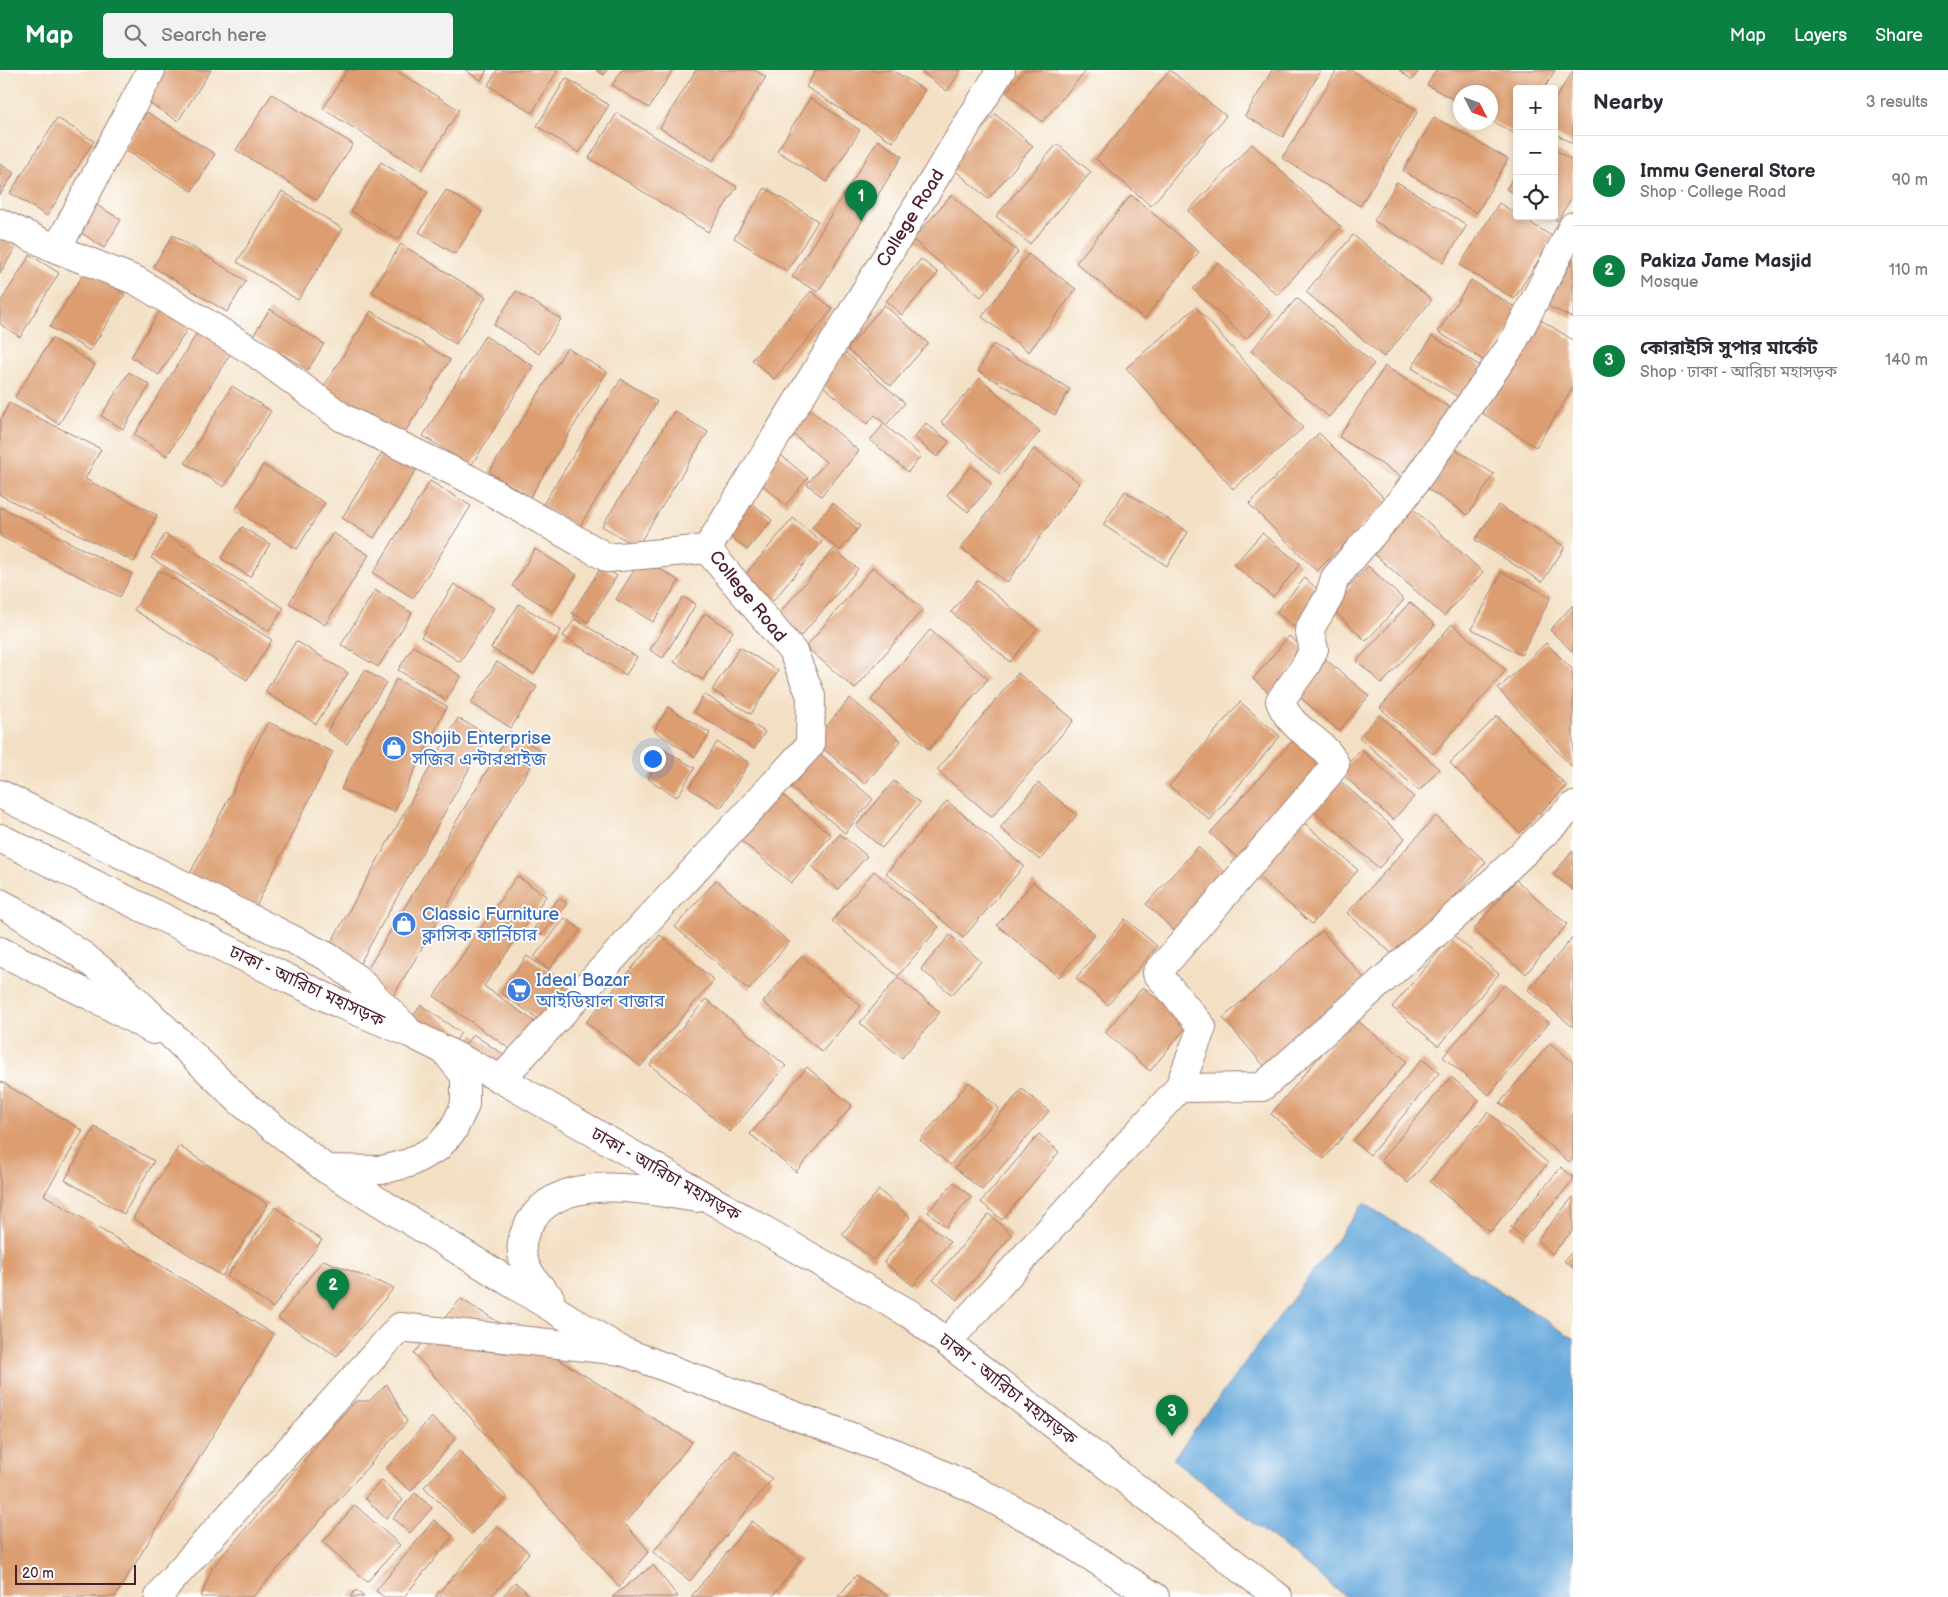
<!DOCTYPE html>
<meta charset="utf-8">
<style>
:root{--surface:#fff;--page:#f2f2f3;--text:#2b2b33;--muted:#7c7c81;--line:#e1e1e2;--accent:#0b8043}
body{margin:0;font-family:"Balsamiq Sans","Noto Sans Bengali",sans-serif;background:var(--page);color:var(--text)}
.controls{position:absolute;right:15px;top:15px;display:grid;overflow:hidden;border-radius:5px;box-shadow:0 2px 8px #0003}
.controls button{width:45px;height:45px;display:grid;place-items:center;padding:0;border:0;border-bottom:1px solid var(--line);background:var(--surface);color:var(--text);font:25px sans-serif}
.compass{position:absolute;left:1453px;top:15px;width:45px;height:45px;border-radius:50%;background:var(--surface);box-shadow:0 2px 8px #0003;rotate:132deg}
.scale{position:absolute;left:15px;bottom:12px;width:121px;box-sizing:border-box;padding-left:5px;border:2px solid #4a1f2b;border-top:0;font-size:14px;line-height:18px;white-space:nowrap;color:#4a1f2b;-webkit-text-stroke:4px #fff;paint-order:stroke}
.you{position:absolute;left:652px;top:688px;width:18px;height:18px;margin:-12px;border:4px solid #fff;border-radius:50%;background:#1a73e8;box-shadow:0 0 0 8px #1a73e833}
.badge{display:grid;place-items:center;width:32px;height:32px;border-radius:50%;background:var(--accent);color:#fff;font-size:16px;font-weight:700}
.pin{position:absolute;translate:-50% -41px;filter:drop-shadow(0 1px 2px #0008)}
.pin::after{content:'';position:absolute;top:26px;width:18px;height:15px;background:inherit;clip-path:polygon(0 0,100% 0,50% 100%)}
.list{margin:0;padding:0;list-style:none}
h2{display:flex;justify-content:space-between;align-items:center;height:65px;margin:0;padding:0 20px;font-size:21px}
h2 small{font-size:16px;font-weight:400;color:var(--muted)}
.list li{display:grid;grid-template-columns:32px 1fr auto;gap:15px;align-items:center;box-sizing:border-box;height:90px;padding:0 20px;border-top:1px solid var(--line)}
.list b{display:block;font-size:19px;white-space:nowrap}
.list p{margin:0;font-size:16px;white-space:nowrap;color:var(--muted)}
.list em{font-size:16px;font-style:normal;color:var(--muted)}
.icon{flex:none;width:28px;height:28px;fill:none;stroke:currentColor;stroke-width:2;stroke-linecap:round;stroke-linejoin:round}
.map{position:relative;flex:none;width:1573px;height:1527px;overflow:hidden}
header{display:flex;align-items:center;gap:30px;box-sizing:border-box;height:70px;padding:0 25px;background:var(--accent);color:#fff}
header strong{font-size:24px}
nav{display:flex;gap:28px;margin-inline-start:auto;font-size:18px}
.search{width:350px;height:45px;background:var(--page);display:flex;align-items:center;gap:12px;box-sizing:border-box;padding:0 18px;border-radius:5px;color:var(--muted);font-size:19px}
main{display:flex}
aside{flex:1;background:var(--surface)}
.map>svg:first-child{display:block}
</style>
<header>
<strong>Map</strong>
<div class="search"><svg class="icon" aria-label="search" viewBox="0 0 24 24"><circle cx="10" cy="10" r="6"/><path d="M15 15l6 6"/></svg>Search here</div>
<nav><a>Map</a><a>Layers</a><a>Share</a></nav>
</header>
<main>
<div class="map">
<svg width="1573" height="1527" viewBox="0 0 1573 1527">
<rect width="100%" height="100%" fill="#fff"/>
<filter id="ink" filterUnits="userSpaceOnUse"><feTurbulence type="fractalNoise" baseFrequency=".02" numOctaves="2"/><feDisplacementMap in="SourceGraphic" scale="10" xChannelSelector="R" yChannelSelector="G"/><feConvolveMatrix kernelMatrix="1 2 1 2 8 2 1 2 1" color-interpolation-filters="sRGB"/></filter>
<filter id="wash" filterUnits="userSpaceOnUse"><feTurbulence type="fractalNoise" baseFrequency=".0096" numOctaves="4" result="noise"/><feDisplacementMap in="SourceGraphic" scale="20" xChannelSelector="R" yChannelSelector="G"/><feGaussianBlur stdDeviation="1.12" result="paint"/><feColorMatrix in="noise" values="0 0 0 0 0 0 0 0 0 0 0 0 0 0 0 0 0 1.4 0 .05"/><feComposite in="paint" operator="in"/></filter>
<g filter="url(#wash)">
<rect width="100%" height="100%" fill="#f3e0c4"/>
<path fill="#67a9db" stroke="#586483" d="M1364 1133 1573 1268V1527H1346L1173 1389Z"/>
<g id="blocks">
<g fill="#dc9d6f">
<path d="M163 0H211L178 51 144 30Z"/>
<path d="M347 0H395L459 40 422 100 323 39Z"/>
<path d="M465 0H487L481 10Z"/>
<path d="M497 0H558L532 43 488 15Z"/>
<path d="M596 0H607L604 5Z"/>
<path d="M622 0H673L649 38 612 15Z"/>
<path d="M696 0H754L766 7 713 91 660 58Z"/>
<path d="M816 0H892L925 20 893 72 806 17Z"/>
<path d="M919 0H961L947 21Z"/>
<path d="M1025 0H1087L1042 52 1006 22Z"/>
<path d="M1170 0 1226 46 1151 136 1096 89Z"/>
<path d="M1272 0H1321L1283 67 1245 46Z"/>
<path d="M1337 0H1351L1418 41 1360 136 1282 88Z"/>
<path d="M1399 0H1419L1412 10Z"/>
<path d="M1436 0H1555L1544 19H1517V65L1490 50V22H1460V33L1427 15Z"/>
<path d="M1573 1V74L1554 63V31Z"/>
<path d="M566 8 609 35 579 83 537 56Z"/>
<path d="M272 24 353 74 317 130 236 80Z"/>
<path d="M810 28 860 60 827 112 777 81Z"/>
<path d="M147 42 215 84 192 121 124 79Z"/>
<path d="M617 43 737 117 708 162 589 88Z"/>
<path d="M995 44 1033 76 988 129 950 96Z"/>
<path d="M1434 47 1508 89 1477 143 1403 101Z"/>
<path d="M57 48 94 71 47 146 10 123Z"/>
<path d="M878 70 902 86 818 222 792 207Z"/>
<path d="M1057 74 1091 102 1030 174 996 146Z"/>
<path d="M1252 74 1341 157 1277 225 1188 141Z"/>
<path d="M1554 79 1573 91V126L1557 151 1549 146H1554Z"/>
<path d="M381 92 428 122 398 170 351 141Z"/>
<path d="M0 94 14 103 0 125Z"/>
<path d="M1517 102V125L1506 119Z"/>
<path d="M1397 112 1467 155 1443 193 1374 151Z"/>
<path d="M765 118 818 151 787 201 734 168Z"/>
<path d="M446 120 482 142 455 184 419 162Z"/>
<path d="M282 121 343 159 298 230 237 192Z"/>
<path d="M951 125 1018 182 981 227 913 170Z"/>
<path d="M1131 125 1199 182 1144 249 1076 193Z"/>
<path d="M1499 133 1517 144V146H1520L1553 167 1514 229 1460 195Z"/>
<path d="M97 135 121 150 104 178 80 162Z"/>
<path d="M173 165 246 211 227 242 153 197Z"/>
<path d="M1353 165 1432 230 1384 287 1306 222Z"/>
<path d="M0 167 16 177 0 203Z"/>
<path d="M401 174 486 227 456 274 372 222Z"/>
<path d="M1028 184 1076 219 1029 282 982 247Z"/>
<path d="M30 185 59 203 20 267 0 254V233Z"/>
<path d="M921 189 938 203 902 245 886 231Z"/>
<path d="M1573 189V248L1548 236Z"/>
<path d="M1218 192 1271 243 1246 269 1193 219Z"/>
<path d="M86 200 125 224 90 281 50 257Z"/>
<path d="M1471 210 1521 241 1488 293 1438 262Z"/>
<path d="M516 221 561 249 539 284 494 255Z"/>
<path d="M811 221 833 239 774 309 752 290Z"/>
<path d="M1297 228 1374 294 1329 347 1251 281Z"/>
<path d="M884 235 928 273 891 316 847 279Z"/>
<path d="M1196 237 1303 358 1233 419 1126 298Z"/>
<path d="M161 239 189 256 159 305 131 287Z"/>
<path d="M270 239 324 274 308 300 253 266Z"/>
<path d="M371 241 450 290 402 367 323 318Z"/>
<path d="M1541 250 1573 270V318L1536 377 1482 343Z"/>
<path d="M199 260 232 281 167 386 134 365Z"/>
<path d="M485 266 533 296 471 396 423 366Z"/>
<path d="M1432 266 1482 297 1461 329 1412 298Z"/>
<path d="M52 268 95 295 59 354 15 327Z"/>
<path d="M993 274 1070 319 1055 345 978 301Z"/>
<path d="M567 278 607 302 530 427 489 402Z"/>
<path d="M846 283 905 333 886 355 875 345 867 354 820 313Z"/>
<path d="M1385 296 1452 339 1406 410 1339 367Z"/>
<path d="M129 302 150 315 123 359 101 346Z"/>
<path d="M980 308 1040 362 1001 405 941 352Z"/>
<path d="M621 309 657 332 578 459 542 436Z"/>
<path d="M232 316 271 341 224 417 185 393Z"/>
<path d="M9 333 101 379 85 409 157 445 134 492 0 425V351Z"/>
<path d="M803 333 859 381 821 426 807 414 826 392 784 356Z"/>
<path d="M674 341 708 362 637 477 602 456Z"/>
<path d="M926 353 949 372 937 387 914 367Z"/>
<path d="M884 354 921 386 908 402 870 370Z"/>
<path d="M1319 363 1387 431 1317 501 1249 434Z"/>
<path d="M1452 377 1494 404 1468 445 1426 418Z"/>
<path d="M1034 379 1080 413 1007 512 961 478Z"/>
<path d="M384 380 416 400 374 468 342 448Z"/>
<path d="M776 381 808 408 786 435 754 408Z"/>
<path d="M263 395 325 433 297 479 235 440Z"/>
<path d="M971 396 992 414 968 442 947 425Z"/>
<path d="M430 411 471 436 413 528 373 503Z"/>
<path d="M1125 421 1188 462 1167 496 1103 455Z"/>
<path d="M749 431 772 450 747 480 724 461Z"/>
<path d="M833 433 860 456 840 481 812 457Z"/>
<path d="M1498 435 1565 477 1542 512 1475 470Z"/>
<path d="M0 437 132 504 120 527 0 466Z"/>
<path d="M1413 439 1483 502 1444 546 1373 483Z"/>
<path d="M793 448 822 472 773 531 744 506Z"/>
<path d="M242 457 270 474 250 507 221 488Z"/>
<path d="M333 463 369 485 325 555 289 533Z"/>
<path d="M1262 463 1300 494 1273 527 1234 495Z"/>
<path d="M165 464 284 538 269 561 151 488Z"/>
<path d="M535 479 577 505 553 542 512 516Z"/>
<path d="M834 479 858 499 801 566 777 546Z"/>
<path d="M642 487 679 511 653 552 616 529Z"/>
<path d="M602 496 617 506 588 552 572 543Z"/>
<path d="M1368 496 1404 530 1366 571 1330 537Z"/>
<path d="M873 497 923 539 855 619 806 577Z"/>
<path d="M159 500 272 570 247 610 134 540Z"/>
<path d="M1502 502 1551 527 1521 585 1472 559Z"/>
<path d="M1305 508 1324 525 1296 559 1276 542Z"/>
<path d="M978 510 1037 559 1010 592 951 542Z"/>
<path d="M454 514 494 538 460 592 421 567Z"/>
<path d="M375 520 412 543 378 597 341 575Z"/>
<path d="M683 527 696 534 663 588 650 580Z"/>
<path d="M1410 532 1435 555 1382 614 1357 591Z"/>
<path d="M519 534 561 560 534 604 491 578Z"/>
<path d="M1573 535V582L1550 560Z"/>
<path d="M705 543 733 561 703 610 674 592Z"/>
<path d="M575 549 637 587 626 605 563 566Z"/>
<path d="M1452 554 1506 600 1433 684 1380 638Z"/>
<path d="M930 560 988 609 929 679 871 630Z"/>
<path d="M1289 566 1307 581 1270 624 1253 609Z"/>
<path d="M296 571 348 603 316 654 265 622Z"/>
<path d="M1546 573 1573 600V698L1498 619Z"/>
<path d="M413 576 461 606 446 630 398 600Z"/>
<path d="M740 577 778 601 751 644 712 620Z"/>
<path d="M1323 587 1369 626 1339 661 1293 621Z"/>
<path d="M497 592 537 617 511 658 471 633Z"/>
<path d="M365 600 386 613 347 674 327 661Z"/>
<path d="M1018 603 1074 650 992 747 937 700Z"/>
<path d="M396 609 447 636 394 742 341 719Z"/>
<path d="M704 624 765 662 754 679 694 642Z"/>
<path d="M850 628 901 671 865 714 814 671Z"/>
<path d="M1240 632 1280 666 1210 750 1169 716Z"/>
<path d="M668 637 710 663 695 687 654 661Z"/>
<path d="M1379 645 1439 699 1419 721 1359 667Z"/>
<path d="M1497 646 1567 716 1520 763 1450 693Z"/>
<path d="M458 648 488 665 355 902 324 885Z"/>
<path d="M268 652 333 682 251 846 183 817Z"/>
<path d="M510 662 540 680 392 928 361 910Z"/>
<path d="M1295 668 1325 695 1240 790 1210 763Z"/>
<path d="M717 672 749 693 721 738 689 718Z"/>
<path d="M812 677 873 729 845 763 783 711Z"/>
<path d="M1361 679 1414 727 1393 750 1340 702Z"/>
<path d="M666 681 695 698 677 727 648 709Z"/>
<path d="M894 711 920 733 882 778 856 756Z"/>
<path d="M1340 711 1405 768 1379 798 1314 742Z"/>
<path d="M1038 713 1077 745 1040 790 1000 758Z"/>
<path d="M778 721 831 765 791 813 738 768Z"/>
<path d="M947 731 1024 796 963 868 886 803Z"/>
<path d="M1436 746 1486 792 1398 889 1347 843Z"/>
<path d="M1302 751 1358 800 1312 854 1256 805Z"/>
<path d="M840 764 867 786 838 819 812 797Z"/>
<path d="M1198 777 1228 805 1176 862 1146 834Z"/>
<path d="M1573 781V820L1553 804Z"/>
<path d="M874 801 939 857 898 906 832 851Z"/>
<path d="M517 806 546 826 484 916 538 954 517 984 434 926Z"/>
<path d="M716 810 789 872 749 920 675 857Z"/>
<path d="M1516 810 1567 854 1526 904 1473 860Z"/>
<path d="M1033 812 1095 864 1059 907 997 855Z"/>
<path d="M559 828 567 834 542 865 534 858Z"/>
<path d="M565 848 581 860 549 899 534 887Z"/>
<path d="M1125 849 1157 876 1108 935 1076 908Z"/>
<path d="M1322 861 1365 909 1265 997 1223 948Z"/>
<path d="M660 865 714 910 640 997 586 952Z"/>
<path d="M950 865 981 891 952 925 921 899Z"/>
<path d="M1453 865 1499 904 1438 976 1392 937Z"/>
<path d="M1573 867V957L1528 920Z"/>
<path d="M527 886 569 915 543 952 501 923Z"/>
<path d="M802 886 861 936 822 982 763 932Z"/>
<path d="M898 907 940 942 902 988 860 953Z"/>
<path d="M1504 915 1549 953 1489 1025 1443 987Z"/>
<path d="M1143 917 1188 955 1150 1001 1105 962Z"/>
<path d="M706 929 786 996 730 1062 650 995Z"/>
<path d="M421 935 461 963 451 977 411 949Z"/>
<path d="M1353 947 1407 991 1324 1089 1271 1044Z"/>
<path d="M473 964 507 987 494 1008 459 983Z"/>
<path d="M1550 973 1573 992V1088L1569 1092 1500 1033Z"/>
<path d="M1422 989 1439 1003 1370 1085 1353 1071Z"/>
<path d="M807 997 852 1036 796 1102 750 1064Z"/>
<path d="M1451 1007 1479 1030 1408 1113 1381 1090Z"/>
<path d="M0 1011 83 1061 44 1125 274 1264 115 1527H0Z"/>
<path d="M969 1012 999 1038 950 1095 920 1070Z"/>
<path d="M1022 1019 1049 1041 982 1120 955 1098Z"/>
<path d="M1488 1042 1548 1093 1490 1162 1430 1112Z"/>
<path d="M95 1057 154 1091 124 1144 65 1110Z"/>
<path d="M1039 1064 1059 1082 1002 1150 981 1132Z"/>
<path d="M179 1076 268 1134 222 1206 133 1148Z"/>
<path d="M1561 1097 1573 1107V1110L1524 1168 1511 1157Z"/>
<path d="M954 1112 971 1127 946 1157 928 1142Z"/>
<path d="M879 1120 910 1147 873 1190 842 1164Z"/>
<path d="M1573 1127V1160L1552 1184 1537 1170Z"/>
<path d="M275 1137 322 1170 273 1238 227 1206Z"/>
<path d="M989 1144 1012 1165 957 1230 933 1210Z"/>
<path d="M921 1148 950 1172 913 1216 884 1192Z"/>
<path d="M1573 1181V1198L1564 1191Z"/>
<path d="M323 1190 394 1218 337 1286 278 1248Z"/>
<path d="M461 1229 692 1372 625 1454 649 1481 619 1517 414 1283Z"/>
<path d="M387 1314 407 1352 253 1527H201L212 1498 337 1351 356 1331H369Z"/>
<path d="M431 1347 456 1368 411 1421 386 1399Z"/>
<path d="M735 1380 772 1409 690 1511 653 1482Z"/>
<path d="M459 1381 507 1427 471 1464 424 1417Z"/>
<path d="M382 1410 403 1430 386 1449 365 1428Z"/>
<path d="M415 1423 432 1438 410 1463 393 1448Z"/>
<path d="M355 1435 400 1475 367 1512 323 1472Z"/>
<path d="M434 1450 453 1466 404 1527H384L376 1521Z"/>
<path d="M752 1451 801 1490 772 1527H691Z"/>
<path d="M497 1456 529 1483 491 1527H435Z"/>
<path d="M653 1495 678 1527H612Z"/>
<path d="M856 1505 889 1527H838Z"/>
<path d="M515 1512 532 1527H502Z"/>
<path d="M356 1520 364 1527H350Z"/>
</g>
</g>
</g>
<g filter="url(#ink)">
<use href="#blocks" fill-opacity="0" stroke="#9e8078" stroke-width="1"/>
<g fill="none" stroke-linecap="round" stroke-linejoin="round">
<defs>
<g id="street">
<path d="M0 153 57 179 151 0"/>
<path d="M57 179 137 211 257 284 343 348 469 409 608 488 707 479"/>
<path d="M501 1009 810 675 811 626 793 582 707 479 1001 0"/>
<path d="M1179 1018 1202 957 1157 903 1329 703 1335 694C1323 668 1292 663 1280 631L1306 595 1314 579 1309 560 1329 527 1335 508 1405 426 1511 276 1573 156"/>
<path d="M947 1272 1179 1018 1262 1017 1479 825 1573 736"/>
<path d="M159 1527 167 1515 400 1257 622 1281"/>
</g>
<g id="highway">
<path d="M0 724 328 887 357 909 405 957"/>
<path d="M0 768 340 934 412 964 501 1009 910 1244 1278 1527"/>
<path d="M0 833 13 840 82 885 124 919 241 1032 326 1099 622 1281 892 1382 968 1416 1041 1455 1155 1527"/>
<path d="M0 881 97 929 153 960"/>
<path d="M326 1099 382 1100 409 1093 437 1078 453 1060 465 1035V1006L445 981"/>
<path d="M550 1228C532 1209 514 1189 525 1162 552 1097 644 1120 697 1128"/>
</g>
</defs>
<use href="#street" stroke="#9e8078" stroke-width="30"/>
<use href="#highway" stroke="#9e8078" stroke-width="30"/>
<use href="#street" stroke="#fff" stroke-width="28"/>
<use href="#highway" stroke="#fff" stroke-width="28"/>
</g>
</g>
<defs>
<symbol id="shop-disc" viewBox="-11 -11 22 22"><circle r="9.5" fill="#3f7fe0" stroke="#fff"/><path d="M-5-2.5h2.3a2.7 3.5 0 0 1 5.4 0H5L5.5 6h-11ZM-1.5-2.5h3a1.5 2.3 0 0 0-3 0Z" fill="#fff"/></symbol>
<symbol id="supermarket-disc" viewBox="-11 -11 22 22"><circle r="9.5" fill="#3f7fe0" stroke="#fff"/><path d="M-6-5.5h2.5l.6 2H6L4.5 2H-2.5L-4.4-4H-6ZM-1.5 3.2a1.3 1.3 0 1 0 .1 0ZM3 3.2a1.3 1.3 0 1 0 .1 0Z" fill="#fff"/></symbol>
</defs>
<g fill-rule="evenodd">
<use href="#shop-disc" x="380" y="664" width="28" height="28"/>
<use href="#shop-disc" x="390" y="840" width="28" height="28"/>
<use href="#supermarket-disc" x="505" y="906" width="28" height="28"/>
</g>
<g text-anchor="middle" stroke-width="4" stroke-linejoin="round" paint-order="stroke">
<g font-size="18" fill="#4a1f2b" stroke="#fff">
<text transform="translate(910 148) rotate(-58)" y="6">College Road</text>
<text transform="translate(748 526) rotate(51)" y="6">College Road</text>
<text transform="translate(307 916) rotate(25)" y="6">ঢাকা - আরিচা মহাসড়ক</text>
<text transform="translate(666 1104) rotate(30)" y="6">ঢাকা - আরিচা মহাসড়ক</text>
<text transform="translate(1008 1319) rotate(38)" y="6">ঢাকা - আরিচা মহাসড়ক</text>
</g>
<g font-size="18" fill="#366cbe" stroke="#fff" text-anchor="start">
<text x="412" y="674">Shojib Enterprise<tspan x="412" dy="21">সজিব এন্টারপ্রাইজ</tspan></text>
<text x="422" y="850">Classic Furniture<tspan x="422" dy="21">ক্লাসিক ফার্নিচার</tspan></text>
<text x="536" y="916">Ideal Bazar<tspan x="536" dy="21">আইডিয়াল বাজার</tspan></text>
</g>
</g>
</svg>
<div class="controls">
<button>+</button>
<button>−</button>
<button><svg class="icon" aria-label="locate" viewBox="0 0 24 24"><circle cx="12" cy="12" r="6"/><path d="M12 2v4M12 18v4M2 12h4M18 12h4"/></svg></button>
</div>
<svg class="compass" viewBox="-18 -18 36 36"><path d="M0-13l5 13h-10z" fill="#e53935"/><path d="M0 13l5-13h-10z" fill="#7c7c81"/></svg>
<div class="scale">20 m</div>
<div class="you"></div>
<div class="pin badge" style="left:861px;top:151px">1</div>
<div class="pin badge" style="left:333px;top:1240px">2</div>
<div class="pin badge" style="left:1172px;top:1366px">3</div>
</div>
<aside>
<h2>Nearby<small>3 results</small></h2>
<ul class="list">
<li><span class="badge">1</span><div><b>Immu General Store</b><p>Shop · College Road</p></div><em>90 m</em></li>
<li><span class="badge">2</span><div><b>Pakiza Jame Masjid</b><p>Mosque</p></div><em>110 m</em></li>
<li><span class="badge">3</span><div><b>কোরাইসি সুপার মার্কেট</b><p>Shop · ঢাকা - আরিচা মহাসড়ক</p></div><em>140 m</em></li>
</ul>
</aside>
</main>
